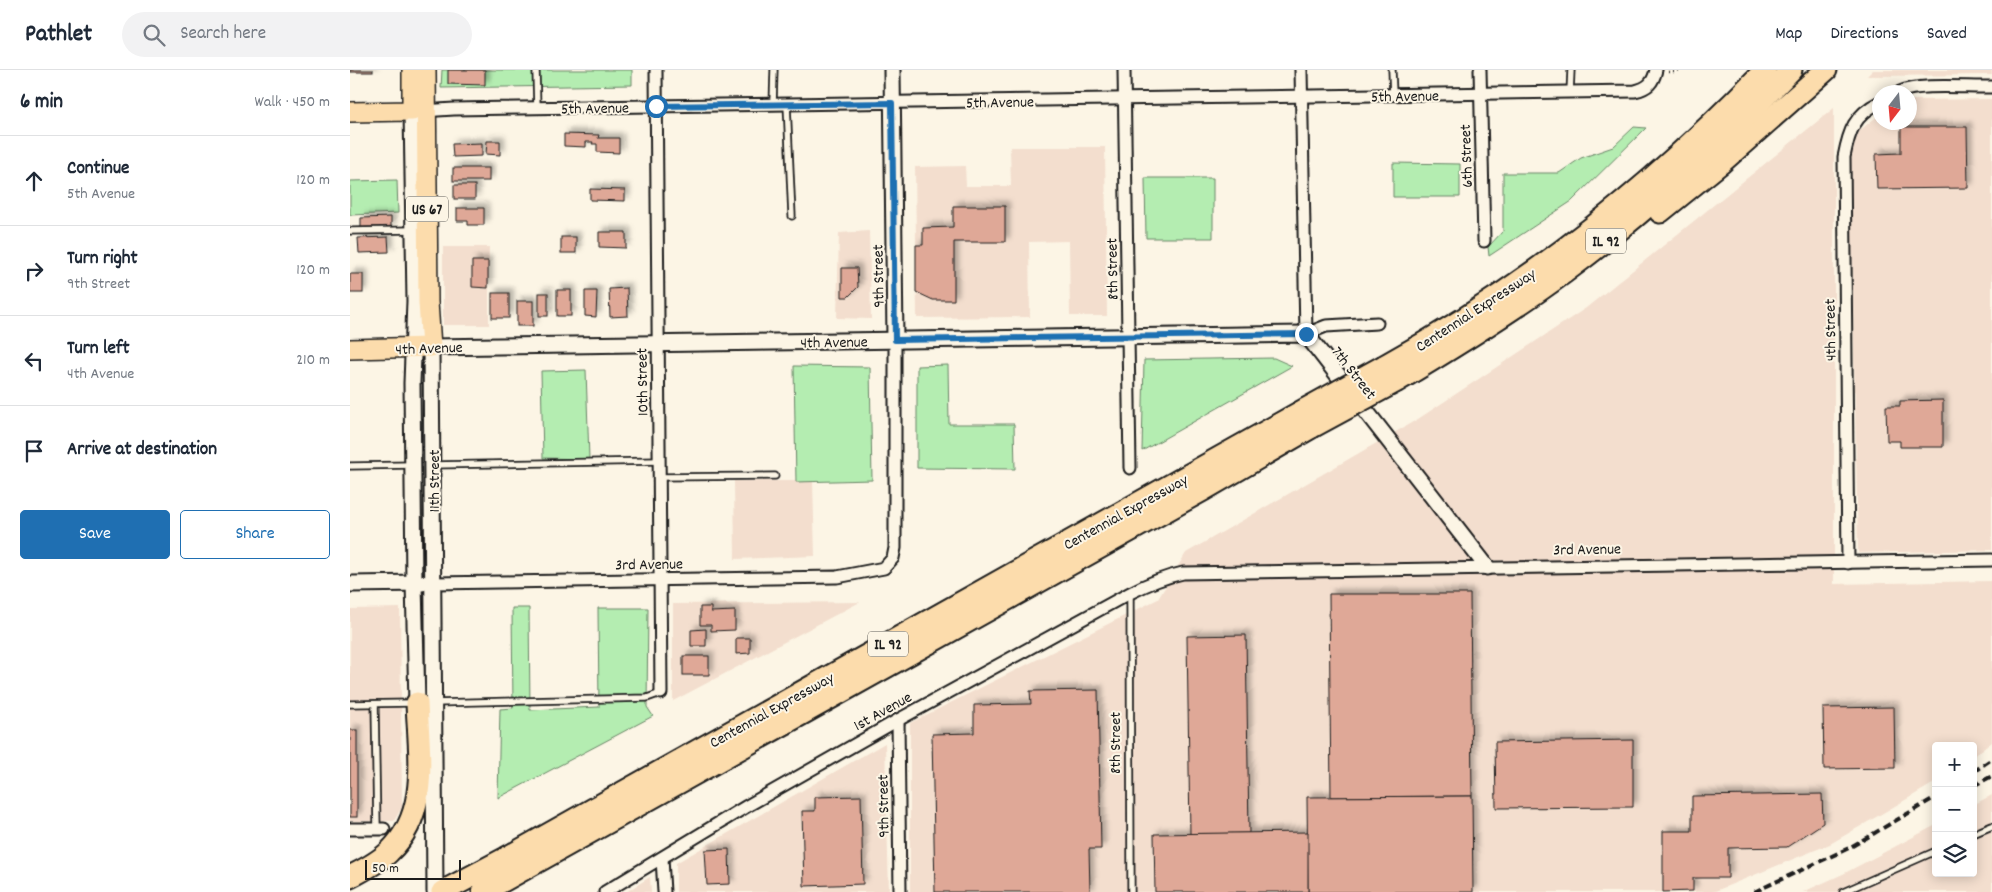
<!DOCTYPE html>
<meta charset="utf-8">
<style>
:root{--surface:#fff;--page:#f2f2f3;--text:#1f2937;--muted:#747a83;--line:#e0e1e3;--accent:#1f6fb2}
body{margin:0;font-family:Dekko,sans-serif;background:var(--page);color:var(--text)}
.controls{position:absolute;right:15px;bottom:15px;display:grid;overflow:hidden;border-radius:5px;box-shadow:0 2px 12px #0003}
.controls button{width:45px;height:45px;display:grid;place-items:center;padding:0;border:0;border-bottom:1px solid var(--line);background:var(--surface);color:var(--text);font:25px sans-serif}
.compass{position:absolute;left:1522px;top:15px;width:45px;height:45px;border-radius:50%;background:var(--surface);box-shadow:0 2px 12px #0003;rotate:196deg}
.scale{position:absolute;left:15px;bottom:12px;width:96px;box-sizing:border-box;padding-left:5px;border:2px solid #1c1c1c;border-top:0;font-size:14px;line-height:18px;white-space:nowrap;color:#1c1c1c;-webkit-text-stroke:4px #fcf5e5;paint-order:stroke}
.stop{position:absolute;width:15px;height:15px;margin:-11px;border:4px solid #1f6fb2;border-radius:50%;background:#fff}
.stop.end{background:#1f6fb2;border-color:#fff;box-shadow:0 1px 5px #0008}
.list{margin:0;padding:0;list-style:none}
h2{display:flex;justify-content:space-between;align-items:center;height:65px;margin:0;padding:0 20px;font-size:21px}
h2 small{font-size:16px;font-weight:400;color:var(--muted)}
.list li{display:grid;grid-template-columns:32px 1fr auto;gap:15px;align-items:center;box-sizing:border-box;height:90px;padding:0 20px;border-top:1px solid var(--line)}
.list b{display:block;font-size:19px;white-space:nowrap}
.list p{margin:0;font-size:16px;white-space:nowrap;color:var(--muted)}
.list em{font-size:16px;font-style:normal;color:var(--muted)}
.actions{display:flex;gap:10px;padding:15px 20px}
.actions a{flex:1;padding:11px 0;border:1px solid var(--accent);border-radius:5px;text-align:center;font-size:18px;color:var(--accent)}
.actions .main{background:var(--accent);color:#fff}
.icon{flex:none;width:28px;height:28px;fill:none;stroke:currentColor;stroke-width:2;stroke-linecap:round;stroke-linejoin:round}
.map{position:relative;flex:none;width:1642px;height:822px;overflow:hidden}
header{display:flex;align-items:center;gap:30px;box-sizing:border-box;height:70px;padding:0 25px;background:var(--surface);border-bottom:1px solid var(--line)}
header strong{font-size:24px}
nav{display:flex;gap:28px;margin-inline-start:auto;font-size:18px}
.search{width:350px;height:45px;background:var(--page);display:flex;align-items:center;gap:12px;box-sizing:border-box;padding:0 18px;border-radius:28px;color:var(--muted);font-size:19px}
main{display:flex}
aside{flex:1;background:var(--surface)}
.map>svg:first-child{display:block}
</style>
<header>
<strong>Pathlet</strong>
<div class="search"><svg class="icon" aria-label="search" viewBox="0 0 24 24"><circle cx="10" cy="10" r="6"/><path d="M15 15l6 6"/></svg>Search here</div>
<nav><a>Map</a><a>Directions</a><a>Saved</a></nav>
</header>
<main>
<aside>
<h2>6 min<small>Walk · 450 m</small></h2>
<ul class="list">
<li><svg class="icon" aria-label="ahead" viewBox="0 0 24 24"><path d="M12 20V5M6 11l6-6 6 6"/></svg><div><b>Continue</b><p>5th Avenue</p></div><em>120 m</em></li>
<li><svg class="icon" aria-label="right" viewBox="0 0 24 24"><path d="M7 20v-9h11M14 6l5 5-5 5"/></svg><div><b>Turn right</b><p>9th Street</p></div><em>120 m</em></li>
<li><svg class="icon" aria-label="left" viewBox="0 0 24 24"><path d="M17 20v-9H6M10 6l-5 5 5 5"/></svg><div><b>Turn left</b><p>4th Avenue</p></div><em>210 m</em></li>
<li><svg class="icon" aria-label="arrive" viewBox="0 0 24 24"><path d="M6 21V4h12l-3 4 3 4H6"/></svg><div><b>Arrive at destination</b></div></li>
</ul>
<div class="actions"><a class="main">Save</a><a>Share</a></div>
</aside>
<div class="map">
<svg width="1642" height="822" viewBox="0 0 1642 822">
<defs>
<filter id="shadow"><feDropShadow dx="4.5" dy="-4.5" stdDeviation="2.5" flood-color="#0004"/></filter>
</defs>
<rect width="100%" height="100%" fill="#fcf5e5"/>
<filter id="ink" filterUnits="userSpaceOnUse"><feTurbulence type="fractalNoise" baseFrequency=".02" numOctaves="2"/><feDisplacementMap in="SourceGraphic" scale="10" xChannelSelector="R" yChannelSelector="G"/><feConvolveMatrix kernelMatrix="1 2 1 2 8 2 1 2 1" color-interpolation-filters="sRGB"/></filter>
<g filter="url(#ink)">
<g fill="#f3dece">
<path d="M1523 0H1642V5L1517 6Z"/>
<path d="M1642 29V480L1508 483 1500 84 1509 61 1529 45 1530 52H1560V30Z"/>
<path d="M1484 38V514L1642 511V672L1623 687V676H1586V712L1480 774 1363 822H560V653L808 529 836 483 1068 349 1236 238Z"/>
<path d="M660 77H755L757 246H720L719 171 679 172 680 247 567 248 565 97 615 96 616 116H661Z"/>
<path d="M519 161 521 249 487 248 489 163Z"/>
<rect x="93" y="177" width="46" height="78"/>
<path d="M384 411H463L465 486 385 489Z"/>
<path d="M510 532 323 631V534Z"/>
<path d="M50 538 52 737 44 751H0V539Z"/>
<path d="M535 673 539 822H326V793Z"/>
<path d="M1642 725V822H1453L1493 804 1586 755V803H1623V735Z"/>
<path d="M300 807 301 822H276Z"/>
</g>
<g fill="#b4edb1" stroke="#688466">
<path d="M92 0H282V15L91 18Z"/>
<path d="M1284 57 1296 58 1222 131 1139 186 1138 177 1153 161V103H1209L1231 88 1263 77Z"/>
<path d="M1043 93 1110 94V127H1043Z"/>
<path d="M795 108H863V168H796Z"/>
<path d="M47 110 48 143 0 145V111Z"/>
<path d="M924 288 942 296 792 381 794 290Z"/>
<path d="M598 295 599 354H664L665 399 567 398V296Z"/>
<path d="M444 296 520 297 522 410 446 412Z"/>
<path d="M236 300 239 389 193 388 191 301Z"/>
<path d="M162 538H179L180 640 249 637 248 538H298L297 637 303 646 148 728 150 639 163 638Z"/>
</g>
<g fill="#dfa897" stroke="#1c1c1c" filter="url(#shadow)">
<rect x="0" y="0" width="23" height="2"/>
<path d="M98 0H135V15L98 14Z"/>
<path d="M1551 57H1617L1618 118 1527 119 1526 84 1551 83Z"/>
<path d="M214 64 249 65 248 68H269V83L247 82V74H242L243 72H236V77L214 76Z"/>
<path d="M137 71H150V85L136 84Z"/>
<path d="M132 73V86L103 87 102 74Z"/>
<rect x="103" y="98" width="36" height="13"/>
<rect x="104" y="115" width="21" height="14"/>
<path d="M240 119 275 120V131L240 130Z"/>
<path d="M603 136H655V172H604V230H583L566 222V175H573V158L603 157Z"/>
<path d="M107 138H134V155H118V151H107Z"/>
<path d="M41 147V158H11V148Z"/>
<path d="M249 162H276V178L249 177Z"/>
<path d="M38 167 39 182 9 183 8 168Z"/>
<rect x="211" y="167" width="15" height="16"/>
<path d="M122 191H138V218L122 217Z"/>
<path d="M492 198H507L508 217 498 227H492Z"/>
<rect x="0" y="204" width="13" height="19"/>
<path d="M277 218 278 246 260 247 259 219Z"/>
<rect x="207" y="220" width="14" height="26"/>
<path d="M235 221H247L246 247 235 246Z"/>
<rect x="142" y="223" width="17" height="25"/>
<rect x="189" y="223" width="9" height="23"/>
<rect x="167" y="231" width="16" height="25"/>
<path d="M1593 330V377H1550V371H1537L1536 336H1550V331Z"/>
<path d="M979 524H1120L1122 726 981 727Z"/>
<path d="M350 537H361V542L385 541V560L361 561V555H350Z"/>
<path d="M356 559V576H341V560Z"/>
<path d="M896 565 899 763 840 764 837 566Z"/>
<path d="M386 568H400V583L386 584Z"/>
<rect x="333" y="586" width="26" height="19"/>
<path d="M748 620 751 779H739L740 822H585L582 664 624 663V635L681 634 680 621Z"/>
<path d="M1544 637 1545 698 1474 699 1473 638Z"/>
<rect x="0" y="660" width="7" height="87"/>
<path d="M1283 670V737L1146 738 1145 672Z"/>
<path d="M1472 724 1473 753 1437 777 1378 778V808H1343V821L1313 822V761H1342V726Z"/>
<path d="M511 726 513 814 454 816 452 741H465V727Z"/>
<path d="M1122 726 1123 822H958L957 727Z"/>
<path d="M958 762V822H805L804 764Z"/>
<path d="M379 779 380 814 357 815 355 780Z"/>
</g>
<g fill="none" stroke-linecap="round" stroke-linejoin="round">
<defs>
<g id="service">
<path d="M186 0 187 38"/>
<path d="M1042 0 1043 25"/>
<path d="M1220 23 1221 0"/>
<path d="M423 34 424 0"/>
<path d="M437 34 442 146"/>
<path d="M0 161 63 160"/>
<path d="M83 395 309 391"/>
<path d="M0 396 63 395"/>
<path d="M309 407 425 406"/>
<path d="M780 523 781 822"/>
<path d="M84 633 297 628 311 623"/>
<path d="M0 634 62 633"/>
<path d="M25 634 27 759"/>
<path d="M1623 764 1642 756"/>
<path d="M1493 822 1586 781"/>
</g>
<g id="minor">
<path d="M306 0 311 623"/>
<path d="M774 0 780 398"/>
<path d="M951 0 956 264 976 256 1027 253"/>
<path d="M1130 0 1134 171"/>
<path d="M1550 22C1569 13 1619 18 1642 17"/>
<path d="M72 41 104 39 1285 21C1298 18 1303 13 1306 0"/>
<path d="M1498 493 1494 87C1499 61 1504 45 1530 32"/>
<path d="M84 513 487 507 534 498 543 488 545 478V270"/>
<path d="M548 650 550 822"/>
<path d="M0 759H34"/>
<path d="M312 788 314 822"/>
<path d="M255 822 397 736 548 650 780 523C797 514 814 507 833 503L1642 490"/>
</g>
<g id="tertiary">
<path d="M542 0 545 270"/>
<path d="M62 41 65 231 62 313 64 514 67 633"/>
<path d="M0 514 72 513"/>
<path d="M85 822 81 277 956 264 1137 497"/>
</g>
<g id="primary">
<path d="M0 42 62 41V0"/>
<path d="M0 279 81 277 78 232 76 0"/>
</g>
<g id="motorway">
<path d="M1310 142 1372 92 1476 0"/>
<path d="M1034 296C1175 218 1303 117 1415 0"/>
<path d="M1047 311C1104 277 1161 242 1215 202 1296 142 1371 73 1441 0"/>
<path d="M0 807C13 800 28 793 39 782 80 743 69 685 67 633"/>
<path d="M92 822 156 788 956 339"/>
<path d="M133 822 853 420 962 357"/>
</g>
</defs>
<use href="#service" stroke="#1c1c1c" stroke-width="9"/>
<use href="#minor" stroke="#1c1c1c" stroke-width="15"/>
<use href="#tertiary" stroke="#1c1c1c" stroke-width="19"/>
<use href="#primary" stroke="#1c1c1c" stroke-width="22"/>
<use href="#motorway" stroke="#1c1c1c" stroke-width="25"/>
<path stroke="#1c1c1c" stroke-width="2.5" stroke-dasharray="1 4" stroke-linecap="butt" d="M1318 2H1325L1329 0"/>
<use href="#service" stroke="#fcf5e5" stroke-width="5.5"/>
<use href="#minor" stroke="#fcf5e5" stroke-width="11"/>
<use href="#tertiary" stroke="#fcf5e5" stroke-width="15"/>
<use href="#primary" stroke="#fcdcac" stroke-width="19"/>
<use href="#motorway" stroke="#fcdcac" stroke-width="21"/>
<g stroke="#1c1c1c" stroke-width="4" stroke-dasharray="8 4" stroke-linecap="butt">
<path d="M1623 702 1642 689"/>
<path d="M1623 716 1642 706"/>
<path d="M1404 822 1499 778 1586 727"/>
</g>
<defs>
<g id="motorway-bridge">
<path d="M956 339 1034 296"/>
<path d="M962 357 1047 311"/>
</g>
</defs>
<use href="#motorway-bridge" stroke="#1c1c1c" stroke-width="25" stroke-linecap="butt"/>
<use href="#motorway-bridge" stroke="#fcdcac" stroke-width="21"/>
</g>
</g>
<g fill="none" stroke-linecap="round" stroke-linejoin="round" filter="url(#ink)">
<path stroke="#1f6fb2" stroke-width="6" d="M306 36 542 33 545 270 956 264"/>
</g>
<g text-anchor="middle" stroke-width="4" stroke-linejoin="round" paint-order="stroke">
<g fill="#fcf5e5" stroke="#5f5d58" stroke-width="1">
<rect x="56" y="126.5" width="42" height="25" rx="4"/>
<rect x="1236" y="158.5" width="40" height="25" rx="4"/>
<rect x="518" y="561.5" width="40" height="25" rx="4"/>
</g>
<g font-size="15" font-weight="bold" fill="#1c1c1c">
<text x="77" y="144">US 67</text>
<text x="1256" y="176">IL 92</text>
<text x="538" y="579">IL 92</text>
</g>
<g font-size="16" fill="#1c1c1c" stroke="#fcf5e5">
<text transform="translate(1055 25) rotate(-1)" y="6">5th Avenue</text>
<text transform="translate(650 31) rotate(-1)" y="6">5th Avenue</text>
<text transform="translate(245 37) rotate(-1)" y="6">5th Avenue</text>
<text transform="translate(1115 86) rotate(-92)" y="6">6th Street</text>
<text transform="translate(761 199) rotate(-91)" y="6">8th Street</text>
<text transform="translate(527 206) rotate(-91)" y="6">9th Street</text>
<text transform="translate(1125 239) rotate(-33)" y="6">Centennial Expressway</text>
<text transform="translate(1479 260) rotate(-91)" y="6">4th Street</text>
<text transform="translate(484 271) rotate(-1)" y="6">4th Avenue</text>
<text transform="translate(79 277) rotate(-2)" y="6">4th Avenue</text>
<text transform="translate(1005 302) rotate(52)" y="6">7th Street</text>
<text transform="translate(291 312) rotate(-91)" y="6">10th Street</text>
<text transform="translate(83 411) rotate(-90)" y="6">11th Street</text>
<text transform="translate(775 441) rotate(-29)" y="6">Centennial Expressway</text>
<text transform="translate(1237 478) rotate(-1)" y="6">3rd Avenue</text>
<text transform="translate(299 493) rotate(-1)" y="6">3rd Avenue</text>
<text transform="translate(421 639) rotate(-29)" y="6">Centennial Expressway</text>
<text transform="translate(532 640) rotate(-29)" y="6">1st Avenue</text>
<text transform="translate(764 673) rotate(-90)" y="6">8th Street</text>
<text transform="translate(532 736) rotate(-91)" y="6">9th Street</text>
</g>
</g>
</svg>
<div class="controls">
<button>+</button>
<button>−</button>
<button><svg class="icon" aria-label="layers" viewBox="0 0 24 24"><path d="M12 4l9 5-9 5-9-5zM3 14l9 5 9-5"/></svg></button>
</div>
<svg class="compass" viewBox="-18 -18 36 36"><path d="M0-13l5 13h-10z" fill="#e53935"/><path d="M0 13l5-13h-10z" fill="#747a83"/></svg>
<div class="scale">50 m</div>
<div class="stop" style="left:306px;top:36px"></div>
<div class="stop end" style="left:956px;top:264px"></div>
</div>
</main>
